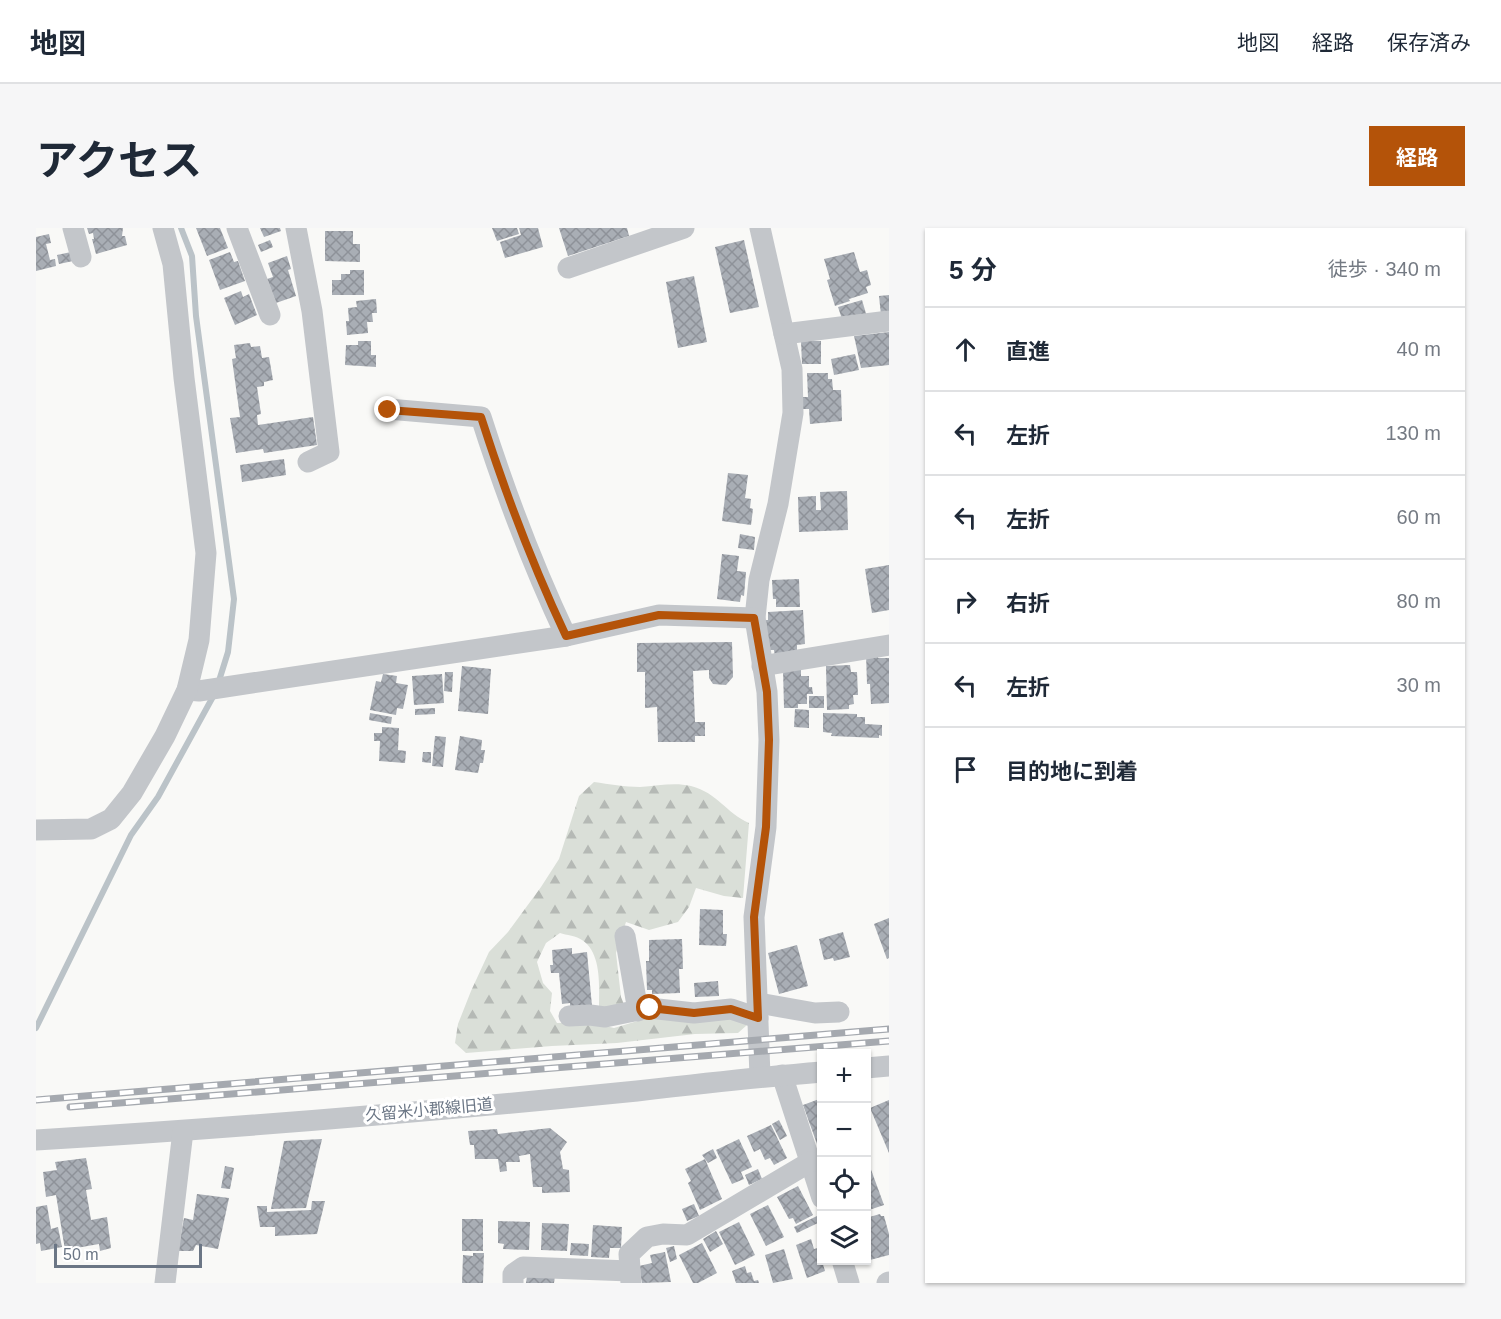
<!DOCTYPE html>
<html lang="ja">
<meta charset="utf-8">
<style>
:root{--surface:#fff;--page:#f6f6f7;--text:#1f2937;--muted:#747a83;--line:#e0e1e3;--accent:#b45309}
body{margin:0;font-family:Helvetica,"Noto Sans JP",sans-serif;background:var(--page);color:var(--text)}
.controls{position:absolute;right:18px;bottom:18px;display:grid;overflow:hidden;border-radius:0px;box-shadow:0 2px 4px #0004}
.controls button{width:54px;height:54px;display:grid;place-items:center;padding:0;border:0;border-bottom:2px solid var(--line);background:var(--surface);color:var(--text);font:30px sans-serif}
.scale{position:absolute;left:18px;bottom:15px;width:148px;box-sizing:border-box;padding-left:6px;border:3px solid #6b7685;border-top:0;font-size:16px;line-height:21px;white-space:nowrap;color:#6b7685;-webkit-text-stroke:4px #fff;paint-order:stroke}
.stop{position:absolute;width:18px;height:18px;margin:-14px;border:4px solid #b45309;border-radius:50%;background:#fff}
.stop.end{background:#b45309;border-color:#fff;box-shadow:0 2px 6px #0008}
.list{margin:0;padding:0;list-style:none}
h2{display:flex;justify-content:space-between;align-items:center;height:78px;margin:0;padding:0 24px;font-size:26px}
h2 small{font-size:20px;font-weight:400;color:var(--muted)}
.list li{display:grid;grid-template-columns:39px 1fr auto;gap:18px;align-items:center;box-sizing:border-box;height:84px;padding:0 24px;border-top:2px solid var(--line)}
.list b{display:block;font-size:22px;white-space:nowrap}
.list em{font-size:20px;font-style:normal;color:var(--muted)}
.icon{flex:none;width:33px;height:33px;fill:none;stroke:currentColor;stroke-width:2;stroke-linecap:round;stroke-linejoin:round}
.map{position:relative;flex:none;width:853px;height:1055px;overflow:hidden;border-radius:0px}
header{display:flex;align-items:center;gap:36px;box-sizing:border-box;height:84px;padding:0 30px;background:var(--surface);border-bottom:2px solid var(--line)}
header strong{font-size:28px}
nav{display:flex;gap:33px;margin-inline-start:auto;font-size:21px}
.intro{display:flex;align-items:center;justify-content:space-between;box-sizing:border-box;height:144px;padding:0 36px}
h1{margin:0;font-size:42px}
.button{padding:15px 27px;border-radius:0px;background:var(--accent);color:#fff;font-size:21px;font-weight:700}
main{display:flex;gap:36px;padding:0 36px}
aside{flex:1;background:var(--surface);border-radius:0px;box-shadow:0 2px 4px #0004}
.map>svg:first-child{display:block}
</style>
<header>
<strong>地図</strong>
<nav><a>地図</a><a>経路</a><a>保存済み</a></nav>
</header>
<div class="intro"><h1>アクセス</h1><a class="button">経路</a></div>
<main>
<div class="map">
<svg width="853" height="1055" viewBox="0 0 853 1055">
<defs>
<pattern id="forest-firs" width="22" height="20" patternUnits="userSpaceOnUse" patternTransform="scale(1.5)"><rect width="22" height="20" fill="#dadfd8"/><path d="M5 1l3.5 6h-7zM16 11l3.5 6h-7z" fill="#b5b9b5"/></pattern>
<pattern id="building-cross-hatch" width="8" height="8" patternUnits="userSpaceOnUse" patternTransform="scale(1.5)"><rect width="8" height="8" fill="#a9aeb5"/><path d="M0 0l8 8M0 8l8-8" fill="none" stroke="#8e9299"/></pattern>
</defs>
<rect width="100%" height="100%" fill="#f9f9f7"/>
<path fill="url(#forest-firs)" d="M558 554C573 556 589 559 604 559 622 558 638 554 655 558 682 565 690 585 713 595L707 670 688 668 660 660 653 679 642 694 613 702 590 694 580 725 585 769 589 779H563C563 759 566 725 546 712 541 708 530 707 524 705L510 715 501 734 507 755 516 765 514 783 521 795 553 794 578 800 615 789 697 790 711 797 702 805 659 806 581 815 516 818 430 825 419 815 422 796 435 763 453 724 472 704 505 659 523 631 543 568Z"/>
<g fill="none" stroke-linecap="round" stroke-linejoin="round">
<g stroke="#bbc3c8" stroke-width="6">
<path d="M145 0 156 28 160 88 198 371 192 424 182 456"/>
<path d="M0 800 95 607 122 569 179 465"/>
</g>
</g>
<g fill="url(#building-cross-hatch)">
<path d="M51 0H87L86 8H89L91 17 60 26 56 11H58L57 5 53 6Z"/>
<path d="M160 0H184L192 20 171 28Z"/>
<path d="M224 0H244L245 3 228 9Z"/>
<path d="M456 0H481L483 6 461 13Z"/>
<path d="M483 0H502L507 19 469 30 464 14 485 7Z"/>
<path d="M523 0H591L593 8 532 28Z"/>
<path d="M289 3H317V16H324V34L289 33Z"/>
<path d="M13 6 15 15 10 16 14 32 19 31 20 38 0 43V9Z"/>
<path d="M234 12 237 19 225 24 222 17Z"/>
<path d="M708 12 723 79 694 85 679 19Z"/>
<path d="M35 24 37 33 23 36 21 27Z"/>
<path d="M194 24 198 34 202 33 209 53 184 62 173 32Z"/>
<path d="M818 24 824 44 831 42 835 57 830 59 832 65 813 71 814 73 799 78 791 52 794 51 788 31Z"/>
<path d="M251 28 255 41 252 42 260 68 240 75 231 51 237 49 232 35Z"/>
<path d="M314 42H328V67H296V52H305V46H314Z"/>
<path d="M658 48 671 114 642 120 630 54Z"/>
<path d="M205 63 207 69 213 66 221 87 199 97 188 70Z"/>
<path d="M853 67V86L845 87 843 68Z"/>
<path d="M340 71 341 85H336L337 94H331L332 105 311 107 310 93H313L312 80 321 79 320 73Z"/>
<path d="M826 72 831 89 806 91 802 79Z"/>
<path d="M853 104V137L825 140 818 108Z"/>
<path d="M322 113H335V127H340V139L309 137 310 117H322Z"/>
<path d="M765 113H785V136H766Z"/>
<path d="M214 115 215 119 224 118 226 130 233 129 237 152 228 154V158L221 159 225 186 221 187 222 197 277 189 281 217 228 225 227 221 200 225 194 190 204 189 196 131 200 130 198 117Z"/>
<path d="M819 126 823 142 798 147 795 131Z"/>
<path d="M771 145H792V151H796L797 162H805L806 193 774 196 773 181H767V169H772Z"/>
<path d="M248 231 250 247 206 254 204 237Z"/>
<path d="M692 245 712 247 709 270 715 271 714 280 717 281 715 297 686 293Z"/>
<path d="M811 263 812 302 763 304 762 269 780 268V282H785L784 264Z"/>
<path d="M704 306 719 309 718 322 702 320Z"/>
<path d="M686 326 703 328 701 343 710 344 708 368 705 367 704 374 681 371Z"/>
<path d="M853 337V382L836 385 829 341Z"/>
<path d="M763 351 764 379H740V371H737L736 352Z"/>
<path d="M767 382 769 416 761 417V423L739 430 738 422H732L730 392H732V384Z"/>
<path d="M696 414 697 449 690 457 677 456 673 450V442L657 443 659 494H669V508H659V514H622L621 479 609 480V444H601V415Z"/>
<path d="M830 426H842V430H853V475L835 476 834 456H831Z"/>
<path d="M814 437 815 444H821L822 467H817L818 476 813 477V481L791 482 790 438Z"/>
<path d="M426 438 455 441 452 486 422 483Z"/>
<path d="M747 441H765V448H773V459H776L777 466H771V476H762V480H748Z"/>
<path d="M409 444H417L416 464 408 463Z"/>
<path d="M347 446 361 448 360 455 372 457 367 481 361 480 360 487 334 482 340 453 345 454Z"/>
<path d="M406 446 408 475 378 477 376 448Z"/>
<rect x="773" y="468" width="15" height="12"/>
<path d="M399 480V486L379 487V481Z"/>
<path d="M759 481 773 482V500L758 499Z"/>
<path d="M334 485 356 489 355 496 333 492Z"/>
<path d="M787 485 821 486V489H829V496L846 497V508L843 507V510L795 508 796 505 787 504Z"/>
<path d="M346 499 363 500 362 522 370 523 369 535 343 533 344 513H338V505H346Z"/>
<path d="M399 508 410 509 407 539 396 538Z"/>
<path d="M424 508 446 512 445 522H449L447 535H444L442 545 419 542Z"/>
<path d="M387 524H395V535L386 534Z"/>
<path d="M664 681 687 682V706H691L690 718 663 717Z"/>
<path d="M853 690V730L851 731 838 696Z"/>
<path d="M807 704 814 729 798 733 797 730 788 732 783 711Z"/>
<path d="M646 711 647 741H643L644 765 616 766V762H611L610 733H613V712Z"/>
<path d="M761 717 772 758 743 766 732 725Z"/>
<path d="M536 720V726L551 724 556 778 534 780V775L526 776 523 745H515L514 737H517L516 722Z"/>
<path d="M682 753 683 768 659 769 658 755Z"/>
<path d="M786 870V927H785L767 877Z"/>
<path d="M853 872V925L834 880Z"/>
<path d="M743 892 751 908 744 912 736 896Z"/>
<path d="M735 897 751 930 738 937 734 930 729 932 724 921 718 924 711 908Z"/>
<path d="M514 900 531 914 524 924 527 941 533 942 534 964 506 965V959H497L494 926 483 928 484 934H470L471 943 464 944 462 931H439L438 917H434L432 903 461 901 462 906Z"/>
<path d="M286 911 270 980 235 981 248 913Z"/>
<path d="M703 911 716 939 705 944 708 951 696 956 680 922Z"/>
<path d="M677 921 681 930 672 935 666 927Z"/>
<path d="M830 928 848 977 830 983Z"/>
<path d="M50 930 56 961 50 962 55 992 71 989 75 1020 64 1023 63 1016 29 1022 20 967 10 969 7 944 21 942 19 934Z"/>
<path d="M669 931 686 971 664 982 652 955 655 953 649 941Z"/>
<path d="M189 938 198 940 194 961 185 960Z"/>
<path d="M722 941 726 951 713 957 709 947Z"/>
<path d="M762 958 777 987 760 996 757 990 753 991 741 969Z"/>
<path d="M161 966 193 970 182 1021 160 1017 157 1023H142L148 990 157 992Z"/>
<path d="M276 973H289L281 1006 239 1008V999H224L221 978H231V984L275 982Z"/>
<path d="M658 976 663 988 651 993 646 981Z"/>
<path d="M11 977 15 1001 22 999 26 1019 5 1023 4 1015 0 1016V979Z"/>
<path d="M732 977 748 1009 730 1018 714 986Z"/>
<path d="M844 986 845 988H848L853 1006V1027L830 1033V990Z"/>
<path d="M781 988 784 994 761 1005 758 999Z"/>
<rect x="426" y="991" width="21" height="32"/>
<path d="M462 993 494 994 493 1022 467 1021 468 1016 462 1015Z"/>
<path d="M703 994 719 1027 699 1037 683 1004Z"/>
<path d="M506 995 533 996 531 1023 505 1022Z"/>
<path d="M557 997 586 999 585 1020H574L573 1030 555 1029Z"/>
<path d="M680 1003 687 1016 674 1024 667 1011Z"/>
<path d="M775 1011 778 1021 782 1020 789 1043 771 1050 760 1017Z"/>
<path d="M535 1015 553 1016 552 1028 534 1027Z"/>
<path d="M666 1015 681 1045 662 1055H657L643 1027Z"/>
<path d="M638 1018 641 1031 634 1034 630 1020Z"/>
<path d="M748 1021 757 1051 737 1055 729 1027Z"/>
<path d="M629 1024 635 1054 606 1055 603 1038 616 1035 614 1027Z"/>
<path d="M437 1025H448L447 1055H426L427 1027 437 1028Z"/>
<path d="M709 1038 711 1045 715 1044 718 1053 722 1052 723 1055H700L696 1043Z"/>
<path d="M491 1048H519L518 1055H490Z"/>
</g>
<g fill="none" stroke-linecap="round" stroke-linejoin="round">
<g stroke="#c3c6ca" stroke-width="21">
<path d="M37 0 45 29"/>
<path d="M201 0 234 87"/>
<path d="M260 0 276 83 293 224 272 234"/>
<path d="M724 0 756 141 757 185 742 276 723 352 719 390 731 464 733 512 730 599 718 689 724 848"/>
<path d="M532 40 648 0"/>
<path d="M748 106 853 93"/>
<path d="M352 181 445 189C469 264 496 336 530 408"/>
<path d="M726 438 853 417"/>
<path d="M151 462 163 463 530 408 623 387 719 390"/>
<path d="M0 602 55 601 75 591 96 565 129 508 151 462 163 412 170 325 148 150 137 36 127 0"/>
<path d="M589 708 602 783"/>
<path d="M722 775 779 785 803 784"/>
<path d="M533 788 554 787 569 789 613 780 658 785 695 781 722 790"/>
<path d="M830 840 853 838"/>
<path d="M746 847 786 970"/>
<path d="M0 912C200 900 401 883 601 863 662 856 724 849 786 844"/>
<path d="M806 1032 813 1055"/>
<path d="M129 1055 147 903"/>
<path d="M477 1055V1046L487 1039 594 1043"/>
<path d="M595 1055 593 1026 611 1009 627 1006 651 1007 774 934"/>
<path d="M851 1055 853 1054"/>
</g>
<defs>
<g id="rail">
<path d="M0 872 853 801"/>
<path d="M34 879 853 813"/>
</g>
</defs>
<use href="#rail" stroke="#a5a9af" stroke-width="7"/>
<use href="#rail" stroke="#fff" stroke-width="4.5" stroke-dasharray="14" stroke-linecap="butt"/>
</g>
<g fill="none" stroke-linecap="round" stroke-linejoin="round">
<path stroke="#b45309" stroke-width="8" d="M352 182 445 189C469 264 496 336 530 408L623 387 718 390 731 464 733 512 730 599 718 689 722 790 695 781 658 785 614 780"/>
</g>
<g text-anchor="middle" stroke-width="6" stroke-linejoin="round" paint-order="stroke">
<g font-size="16" fill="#6b7685" stroke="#fff">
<text transform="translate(393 881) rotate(-5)" y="6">久留米小郡線旧道</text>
</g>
</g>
</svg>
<div class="controls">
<button>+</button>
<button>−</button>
<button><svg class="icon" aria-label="locate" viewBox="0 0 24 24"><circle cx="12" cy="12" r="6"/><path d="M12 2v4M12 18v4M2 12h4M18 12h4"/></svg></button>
<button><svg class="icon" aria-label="layers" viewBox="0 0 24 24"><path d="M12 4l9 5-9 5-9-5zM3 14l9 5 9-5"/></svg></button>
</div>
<div class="scale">50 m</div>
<div class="stop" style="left:614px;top:780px"></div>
<div class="stop end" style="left:352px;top:182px"></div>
</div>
<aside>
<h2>5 分<small>徒歩 · 340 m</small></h2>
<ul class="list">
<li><svg class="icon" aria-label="ahead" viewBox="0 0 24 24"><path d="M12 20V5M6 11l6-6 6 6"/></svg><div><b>直進</b></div><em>40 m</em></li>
<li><svg class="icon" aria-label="left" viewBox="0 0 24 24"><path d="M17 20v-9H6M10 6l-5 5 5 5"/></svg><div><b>左折</b></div><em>130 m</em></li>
<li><svg class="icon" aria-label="left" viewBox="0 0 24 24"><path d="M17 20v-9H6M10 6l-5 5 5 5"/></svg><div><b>左折</b></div><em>60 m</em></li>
<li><svg class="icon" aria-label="right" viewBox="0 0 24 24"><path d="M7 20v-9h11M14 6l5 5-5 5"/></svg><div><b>右折</b></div><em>80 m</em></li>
<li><svg class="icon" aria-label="left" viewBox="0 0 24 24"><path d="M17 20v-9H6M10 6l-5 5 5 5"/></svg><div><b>左折</b></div><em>30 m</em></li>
<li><svg class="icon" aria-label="arrive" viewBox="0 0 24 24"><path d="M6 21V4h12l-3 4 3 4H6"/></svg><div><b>目的地に到着</b></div></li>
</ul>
</aside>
</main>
